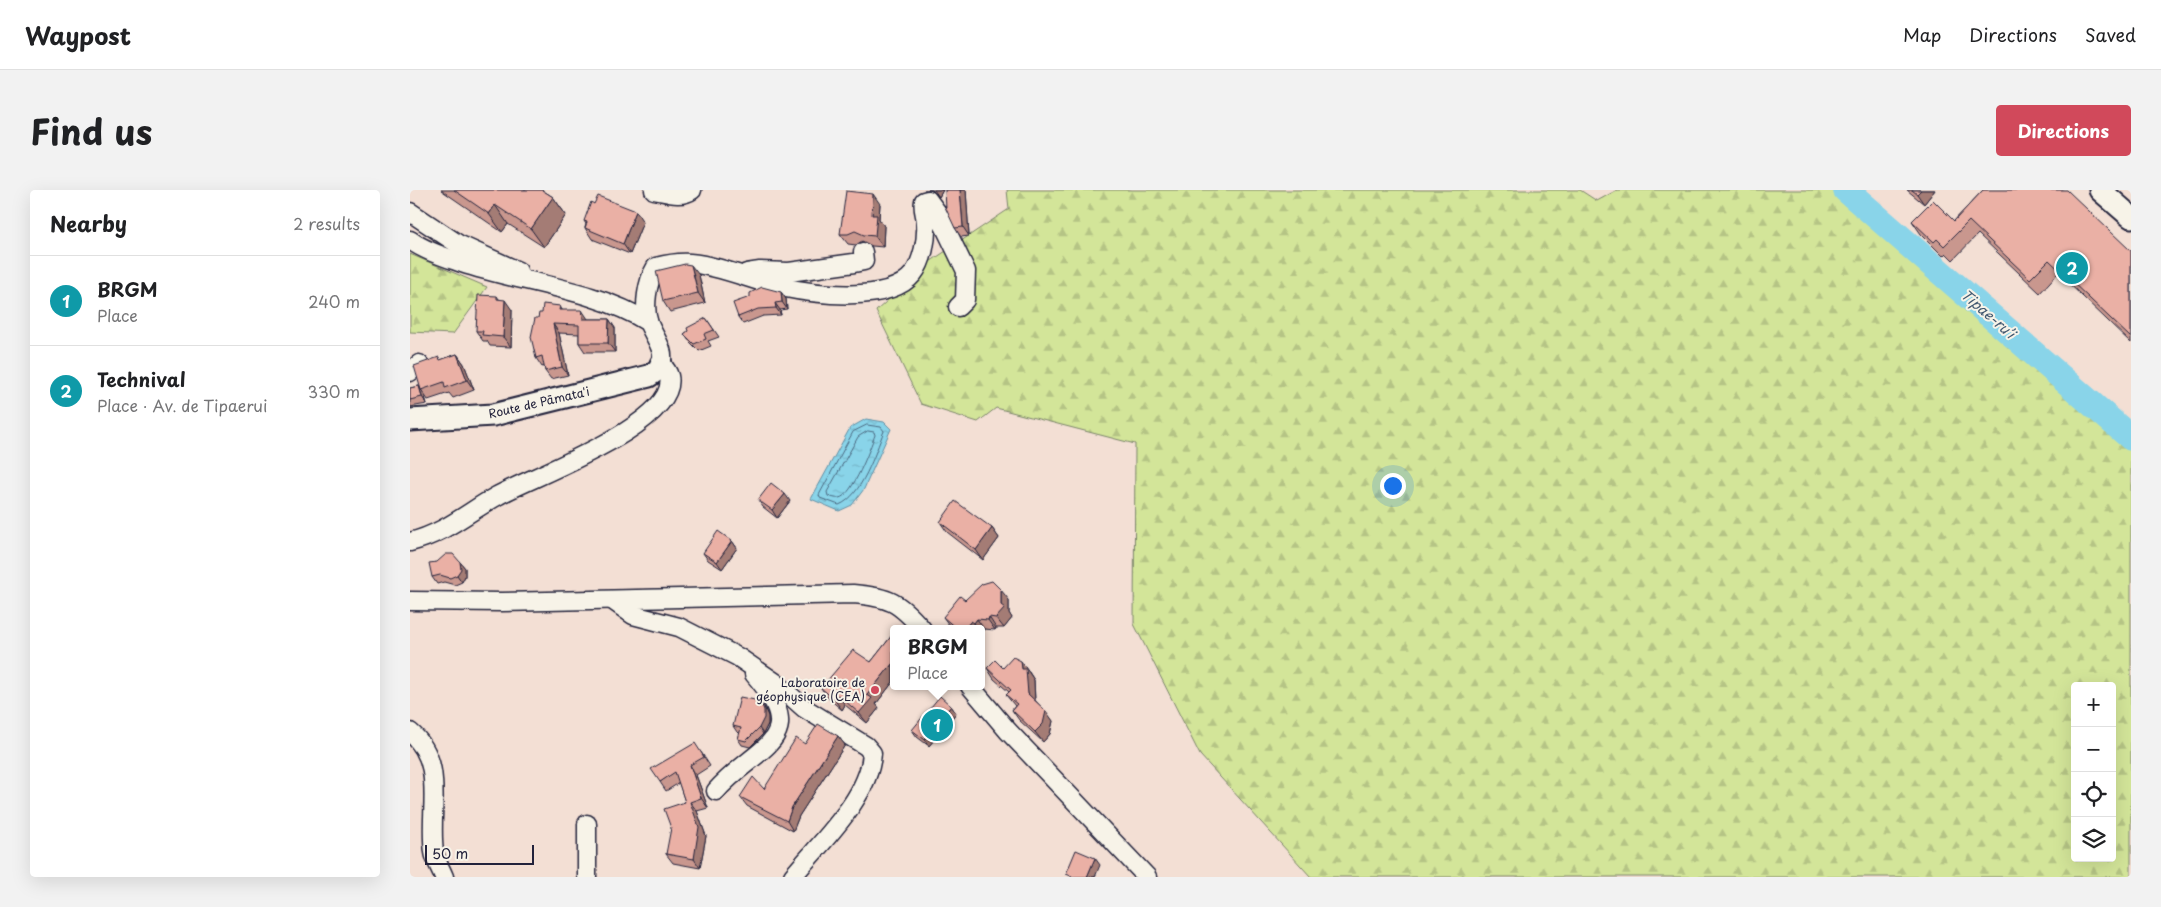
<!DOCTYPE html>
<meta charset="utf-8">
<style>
:root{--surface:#fff;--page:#f2f2f2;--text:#202124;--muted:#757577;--line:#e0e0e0;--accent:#d1495b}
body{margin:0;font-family:"Playpen Sans",sans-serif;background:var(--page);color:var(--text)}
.controls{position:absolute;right:15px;bottom:15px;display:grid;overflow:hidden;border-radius:5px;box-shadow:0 5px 20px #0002}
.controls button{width:45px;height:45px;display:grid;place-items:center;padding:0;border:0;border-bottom:1px solid var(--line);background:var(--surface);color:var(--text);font:25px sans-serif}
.scale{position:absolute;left:15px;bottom:12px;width:109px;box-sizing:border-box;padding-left:5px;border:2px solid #22223b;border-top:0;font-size:14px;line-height:18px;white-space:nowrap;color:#22223b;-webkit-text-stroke:4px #f7f3e8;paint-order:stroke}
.you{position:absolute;left:982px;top:295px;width:18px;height:18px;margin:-12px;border:4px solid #fff;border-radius:50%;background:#1a73e8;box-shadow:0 0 0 8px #1a73e833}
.badge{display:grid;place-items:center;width:32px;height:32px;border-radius:50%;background:var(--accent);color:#fff;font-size:16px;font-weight:700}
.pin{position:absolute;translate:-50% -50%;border:2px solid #fff;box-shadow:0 1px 5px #0006}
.popup{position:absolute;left:480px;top:435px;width:95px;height:65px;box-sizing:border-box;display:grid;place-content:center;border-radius:5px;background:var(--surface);filter:drop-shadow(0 1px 4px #0005);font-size:16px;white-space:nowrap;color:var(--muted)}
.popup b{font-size:19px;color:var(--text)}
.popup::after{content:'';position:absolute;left:50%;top:100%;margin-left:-10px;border:10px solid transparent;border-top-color:var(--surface)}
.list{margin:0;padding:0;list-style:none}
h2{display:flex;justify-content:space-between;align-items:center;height:65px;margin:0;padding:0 20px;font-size:21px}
h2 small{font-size:16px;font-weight:400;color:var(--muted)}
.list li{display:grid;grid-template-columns:32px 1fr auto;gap:15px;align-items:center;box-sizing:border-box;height:90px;padding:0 20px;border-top:1px solid var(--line)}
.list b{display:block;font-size:19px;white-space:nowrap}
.list p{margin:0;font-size:16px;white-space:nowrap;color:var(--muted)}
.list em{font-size:16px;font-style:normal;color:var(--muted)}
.icon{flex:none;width:28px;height:28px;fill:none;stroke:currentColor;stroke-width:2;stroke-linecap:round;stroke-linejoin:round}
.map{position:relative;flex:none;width:1721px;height:687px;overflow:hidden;border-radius:5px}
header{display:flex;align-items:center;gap:30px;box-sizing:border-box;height:70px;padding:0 25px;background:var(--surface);border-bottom:1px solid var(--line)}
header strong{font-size:24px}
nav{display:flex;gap:28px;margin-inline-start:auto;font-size:18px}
.intro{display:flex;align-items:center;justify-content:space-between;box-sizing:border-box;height:120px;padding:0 30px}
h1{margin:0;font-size:35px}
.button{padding:12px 22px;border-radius:5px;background:var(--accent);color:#fff;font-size:18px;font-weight:700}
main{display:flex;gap:30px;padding:0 30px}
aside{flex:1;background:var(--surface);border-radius:5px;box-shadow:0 5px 20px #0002}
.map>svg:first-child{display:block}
</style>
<header>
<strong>Waypost</strong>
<nav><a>Map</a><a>Directions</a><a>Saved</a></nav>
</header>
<div class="intro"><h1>Find us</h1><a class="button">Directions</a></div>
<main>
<aside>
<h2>Nearby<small>2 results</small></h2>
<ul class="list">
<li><span class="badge" style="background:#0f9aa8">1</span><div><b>BRGM</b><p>Place</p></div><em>240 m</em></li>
<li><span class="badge" style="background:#0f9aa8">2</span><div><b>Technival</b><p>Place · Av. de Tipaerui</p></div><em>330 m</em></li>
</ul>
</aside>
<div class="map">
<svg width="1721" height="687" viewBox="0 0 1721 687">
<defs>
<pattern id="forest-firs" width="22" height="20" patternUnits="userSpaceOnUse" patternTransform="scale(1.25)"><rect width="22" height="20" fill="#d3e599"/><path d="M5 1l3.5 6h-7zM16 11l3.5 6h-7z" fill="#b5c485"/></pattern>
<pattern id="water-ripples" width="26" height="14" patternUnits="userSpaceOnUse" patternTransform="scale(1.25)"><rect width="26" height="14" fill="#89d4e9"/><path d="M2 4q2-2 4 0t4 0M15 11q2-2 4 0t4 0" fill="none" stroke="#76b6c9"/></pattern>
</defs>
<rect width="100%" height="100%" fill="#f3dfd4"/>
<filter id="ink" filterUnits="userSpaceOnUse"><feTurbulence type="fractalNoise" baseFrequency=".02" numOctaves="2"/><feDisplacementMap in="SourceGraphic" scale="10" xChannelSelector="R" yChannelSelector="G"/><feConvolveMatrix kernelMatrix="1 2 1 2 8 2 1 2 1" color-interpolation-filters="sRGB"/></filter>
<g filter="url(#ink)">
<g fill="url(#forest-firs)" stroke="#7a846a" fill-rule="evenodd">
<path d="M597 0H1170L1187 11 1207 0H1447L1474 30 1721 233V687H1056L1053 685 1049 687H901L790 565 724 434 725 254 586 218 568 232 511 214 466 121 521 71 599 19ZM1665 496H1702V668H1665Z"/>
<path d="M0 64 77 97 43 144 0 142Z"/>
</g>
<path fill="url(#water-ripples)" stroke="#608da3" d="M456 229 474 232 481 239 454 299 442 315 429 321 401 309 440 238Z"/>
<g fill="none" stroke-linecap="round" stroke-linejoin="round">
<g stroke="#4b6981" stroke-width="1">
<path d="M457 235 471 237 474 241C465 263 452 306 429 315L410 308 409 305 443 242Z"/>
<path d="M458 241 464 242 465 245C460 258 443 306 429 308 426 309 422 307 418 306L417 302 448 247Z"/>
</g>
<path stroke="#89d4e9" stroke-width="26" d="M1436 0 1721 248"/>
<defs>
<g id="minor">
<path d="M244 0C256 2 271 8 282 0"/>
<path d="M0 22 48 54 108 81"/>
<path d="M0 50C15 61 35 67 52 73 112 93 185 99 238 132"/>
<path d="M337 83 350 81 379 82 444 73 454 71 453 62"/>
<path d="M0 182 9 174"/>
<path d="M0 352C34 344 58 322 87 306 122 286 270 234 259 186 258 182 254 177 251 174 256 160 244 147 239 134 233 117 237 92 246 77 258 74 268 72 280 73 311 76 341 90 371 97 404 104 479 114 503 84 513 71 517 49 516 33 516 25 512 19 514 11L518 10 529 25 556 81 555 110 548 117"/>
<path d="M202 410 223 425 269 437 328 467 366 493 394 518 456 556 462 563C460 607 410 653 383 686"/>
<path d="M0 411 92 412 443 404C479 407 489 412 512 439"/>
<path d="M560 496 598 541 737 687"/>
<path d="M0 542C37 573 18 620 24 662 25 670 31 679 34 687"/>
<path d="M306 601C347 554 402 551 344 484"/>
<path d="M177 687V634"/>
</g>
<g id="major">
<path d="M1690 0 1721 27"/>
<path d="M0 230 83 225 239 186 249 179 251 174"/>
</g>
</defs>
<use href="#minor" stroke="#22223b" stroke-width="21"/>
<use href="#major" stroke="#22223b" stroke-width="25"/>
<use href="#minor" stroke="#f7f3e8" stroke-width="18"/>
<use href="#major" stroke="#f7f3e8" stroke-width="21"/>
</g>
<g fill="#c9978e" stroke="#22223b">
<path d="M31 0H132L143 7 156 25 134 57 98 34 92 42Z"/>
<path d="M514 0H533L529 7 522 0Z"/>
<path d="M535 0H556L559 46 551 47 545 38Z"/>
<path d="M1497 0H1525L1514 14Z"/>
<path d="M1573 0 1721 61V153L1648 83 1630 103 1568 44 1543 70 1536 63 1533 66 1511 44 1502 31H1544Z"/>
<path d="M470 14 469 29 474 36 473 57 462 56 452 51 446 55 438 54 430 44Z"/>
<path d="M174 31 233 32 220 64 182 49 175 38 176 34Z"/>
<path d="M289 85 295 113 260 122 253 111Z"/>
<path d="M371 102 376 109 377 119 370 120 371 125 353 126 333 134 328 127Z"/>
<path d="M87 106 89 109 102 120 101 157 80 156 77 151H73L66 141Z"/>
<path d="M150 116 152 120 178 129H199L205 138V162H175L169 153V144L149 143 158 185 141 189 135 181 134 176 132 177 126 168 128 128 132 123Z"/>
<path d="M296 128 309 147 298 151 301 156 289 161 279 151 274 144Z"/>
<path d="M47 164 54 174 64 200 43 208 39 203 18 210 14 204 17 214 0 217V198L9 196 11 198 31 170Z"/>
<path d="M348 310 380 311 367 328 353 317Z"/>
<path d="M530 332 582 338 589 348 573 370 537 342Z"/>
<path d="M322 351 327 358 312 379 298 370 293 363Z"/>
<path d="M50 372 55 378V386L52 392 45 395 34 392 27 394 22 387Z"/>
<path d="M555 410H599V423L602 428 594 438H586L585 440 574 439 571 443V439H542L533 427Z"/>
<path d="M483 444V492L466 514 469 518 457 533 435 515 432 520 418 508 411 498 461 472Z"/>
<path d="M577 478H593L619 482 624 490 625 510 643 531 640 544 633 552 609 530 602 520 605 516 596 505 599 502 584 489Z"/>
<path d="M541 516 546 523 519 556 507 547 502 540Z"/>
<path d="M354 517 358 526V534L353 544 340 557 332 555 328 549 330 543 327 542 323 536Z"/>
<path d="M428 546 435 555 389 626 383 641 337 616 330 607 354 599 395 554Z"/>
<path d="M291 562 300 576 286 585 298 618 287 621 296 646 290 678 263 673 256 664 275 612 269 593 256 601 250 592Z"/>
</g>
<g fill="#a47b74" stroke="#22223b">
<path d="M524 0H533L529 7Z"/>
<path d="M550 0H556L559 46 553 37Z"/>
<path d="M1511 0H1525L1514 14 1507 4Z"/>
<path d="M463 4 470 14 469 29 474 36 473 57 465 46 462 25Z"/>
<path d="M143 7 156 25 134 57 121 39Z"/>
<path d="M85 15 98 34 92 42 79 24Z"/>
<path d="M226 21 233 32 220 64 213 54Z"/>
<path d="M281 75 289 85 295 113 288 103Z"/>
<path d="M371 102 376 109 377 119 372 112Z"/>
<path d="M95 110 102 120 101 157 93 147Z"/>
<path d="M365 113 370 120 371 125 366 118Z"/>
<path d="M172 120 178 129 179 138 173 129Z"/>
<path d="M199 129 205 138V162L198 153Z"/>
<path d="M143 134 149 143 158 185 152 177Z"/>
<path d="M47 164 54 174 64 200 57 190Z"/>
<path d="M9 196 14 204 17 214 12 207Z"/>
<path d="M375 304 380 311 367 328 362 320Z"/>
<path d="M582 338 589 348 573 370 566 360Z"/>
<path d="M322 351 327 358 312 379 307 372Z"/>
<path d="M50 372 55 378V386L52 392 47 385Z"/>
<path d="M591 400 599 410V423L602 428 594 438 586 428 591 415Z"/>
<path d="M579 427 586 438 585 440 578 430Z"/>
<path d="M567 429 574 439 571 443V439H568L564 433Z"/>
<path d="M561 431 567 439H554Z"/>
<path d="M611 471 624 490 625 514 618 504 612 479Z"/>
<path d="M483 473V492L466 514 469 518 457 533 449 523 457 505Z"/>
<path d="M428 505 435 515 432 520 424 509Z"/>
<path d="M350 511 354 517 358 526V534L353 544 349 538Z"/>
<path d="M541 516 546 523 519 556 514 549Z"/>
<path d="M636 521 643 531 640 544 633 552 625 542Z"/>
<path d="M428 546 435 555 389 626 383 641 377 631 382 617Z"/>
<path d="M280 575 286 585 298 618 291 608Z"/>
<path d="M280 612 287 621 296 646 290 678 284 669Z"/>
<path d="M685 668 690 675 685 687H677Z"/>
</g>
<g fill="#eab0a5" stroke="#22223b">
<path d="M44 0H132L143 7 121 39 85 15 79 24Z"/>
<path d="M535 0H550L553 37 545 38 536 19Z"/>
<path d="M1502 0H1511L1507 4Z"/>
<path d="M1573 0H1657L1721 61V148L1639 70 1620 89 1559 31 1534 56 1527 49 1524 52 1502 31 1523 10 1544 31Z"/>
<path d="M436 1 463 4 462 25H467L465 46 454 45 445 41 438 44H430Z"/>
<path d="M188 6 226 21 213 54 175 38 177 32 174 31 181 12 184 14Z"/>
<path d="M275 74 281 75 288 103 253 111 246 81Z"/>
<path d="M352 97 371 102 372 112 365 113 366 118 348 119 328 127 323 113 340 107V103Z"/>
<path d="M68 105 87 106V109L95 110 93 147 72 145 73 141H66Z"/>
<path d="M133 114 150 116 149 120H172L173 129H199L198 153H169V135L143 134 152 177 135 181 132 166 126 168 121 147 125 128H128L129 123H132Z"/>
<path d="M296 128 304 140 294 144 296 149 284 154 274 144 278 141 277 138Z"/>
<path d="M47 164 57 190 35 198 34 192 11 200 4 176 29 167 30 170Z"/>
<path d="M9 196 12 207 0 210V198Z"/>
<path d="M361 293 375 304 362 320 348 310Z"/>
<path d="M545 311 582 338 566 360 530 332Z"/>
<path d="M308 341 322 351 307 372 293 363Z"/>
<path d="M36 364H43L50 372 51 379 47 385 40 388 30 385 22 387 19 373 27 372Z"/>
<path d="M582 391 591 400V415L595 418 586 428 579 427 578 430 567 429 564 433 561 431 554 439H547L533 427 550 406 555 410 572 394Z"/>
<path d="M483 444V473L457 505 462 508 449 523 428 505 424 509 411 498 443 460 461 472Z"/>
<path d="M603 467 611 471 612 479H616L618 504 636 521 633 534 625 542 602 520 607 514 596 505 601 500 577 478 585 470 593 478Z"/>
<path d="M530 506 541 516 514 549 502 540Z"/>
<path d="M330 507 350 511 354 520V528L349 538 336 551 328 549 331 538 323 536Z"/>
<path d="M408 534 428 546 382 617 377 631 330 607 343 587 354 599 386 548 395 554Z"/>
<path d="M285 553 294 567 280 575 291 608 280 612 289 637 284 669 256 664 261 638 254 619 275 612 265 582 250 592 241 579Z"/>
<path d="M666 660 685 668 677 687H661V686L656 684Z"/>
</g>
</g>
<circle fill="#d1495b" stroke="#f7f3e8" stroke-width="2" cx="465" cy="500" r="5"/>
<g text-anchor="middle" stroke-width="4" stroke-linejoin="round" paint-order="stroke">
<g font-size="12" fill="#22223b" stroke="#f7f3e8">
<text transform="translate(129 213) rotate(-13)" y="4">Route de Pāmata'i</text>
</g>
<g font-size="12" fill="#22223b" stroke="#f7f3e8" text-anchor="end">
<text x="455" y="497">Laboratoire de<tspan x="455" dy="14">géophysique (CEA)</tspan></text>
</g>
<g font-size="14" font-style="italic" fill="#41576f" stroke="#f7f3e8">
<text transform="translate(1578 124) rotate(41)" y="5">Tipae-ru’i</text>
</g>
</g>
</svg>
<div class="controls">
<button>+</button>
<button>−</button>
<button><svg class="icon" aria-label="locate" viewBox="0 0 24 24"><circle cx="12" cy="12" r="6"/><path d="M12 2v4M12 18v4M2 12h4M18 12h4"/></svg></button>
<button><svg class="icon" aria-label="layers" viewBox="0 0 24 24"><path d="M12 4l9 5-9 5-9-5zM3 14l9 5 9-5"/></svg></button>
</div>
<div class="scale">50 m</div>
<div class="you"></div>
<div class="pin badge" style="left:527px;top:535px;background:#0f9aa8">1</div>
<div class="popup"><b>BRGM</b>Place</div>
<div class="pin badge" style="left:1662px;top:78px;background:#0f9aa8">2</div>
</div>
</main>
